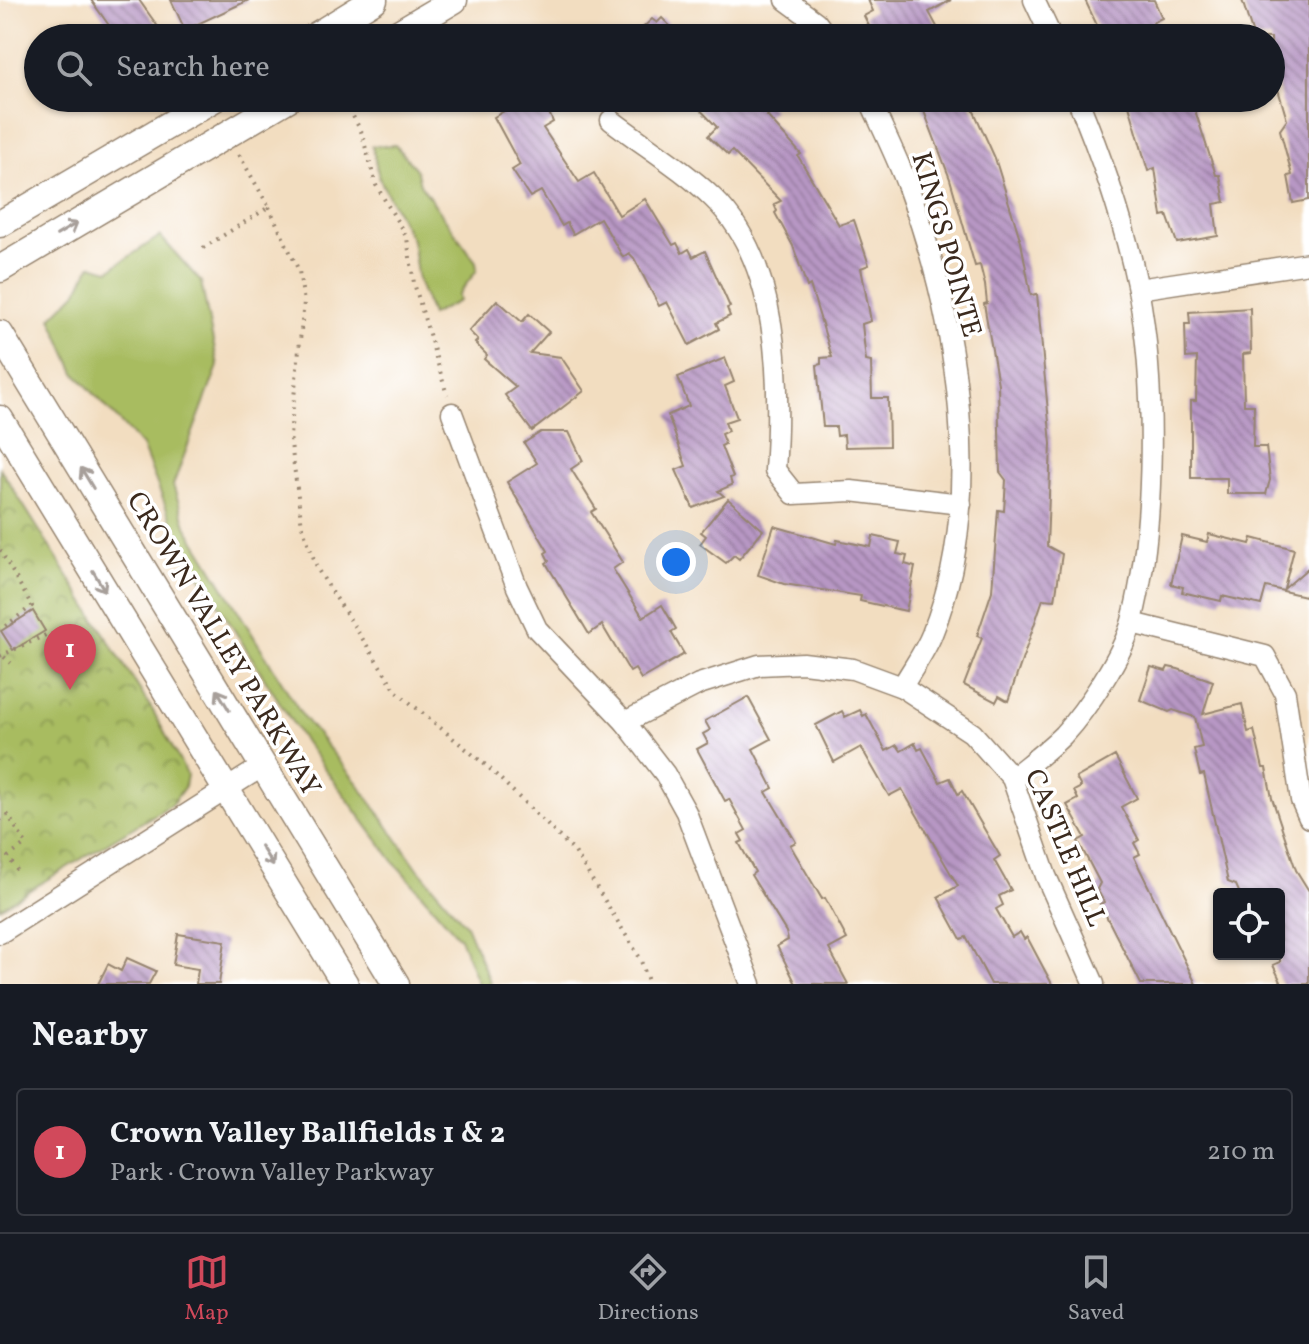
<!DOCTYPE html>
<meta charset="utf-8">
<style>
:root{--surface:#171b24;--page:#20242c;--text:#f1f3f6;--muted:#9ea1a6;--line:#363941;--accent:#d1495b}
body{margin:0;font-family:Vollkorn,serif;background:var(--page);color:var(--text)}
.controls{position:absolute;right:24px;bottom:24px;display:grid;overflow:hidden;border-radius:8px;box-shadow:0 2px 6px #0004}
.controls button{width:72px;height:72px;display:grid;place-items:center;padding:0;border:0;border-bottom:2px solid var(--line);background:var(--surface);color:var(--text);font:40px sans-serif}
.you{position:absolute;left:676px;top:562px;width:28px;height:28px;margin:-20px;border:6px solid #fff;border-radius:50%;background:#1a73e8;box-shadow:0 0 0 12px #1a73e833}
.badge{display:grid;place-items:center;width:52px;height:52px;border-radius:50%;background:var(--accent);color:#fff;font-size:26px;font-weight:700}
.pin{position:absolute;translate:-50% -66px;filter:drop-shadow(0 2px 4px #0008)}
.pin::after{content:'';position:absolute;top:42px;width:28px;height:24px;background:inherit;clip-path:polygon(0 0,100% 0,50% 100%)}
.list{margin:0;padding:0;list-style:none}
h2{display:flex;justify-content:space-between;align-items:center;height:104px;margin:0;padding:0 32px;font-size:34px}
h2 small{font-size:26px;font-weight:400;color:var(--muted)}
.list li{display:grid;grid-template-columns:52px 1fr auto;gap:24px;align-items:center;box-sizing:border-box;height:128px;margin:0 16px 16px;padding:0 16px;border:2px solid var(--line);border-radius:8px}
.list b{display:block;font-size:30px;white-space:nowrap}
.list p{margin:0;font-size:26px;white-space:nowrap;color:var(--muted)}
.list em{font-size:26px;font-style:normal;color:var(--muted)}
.icon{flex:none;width:44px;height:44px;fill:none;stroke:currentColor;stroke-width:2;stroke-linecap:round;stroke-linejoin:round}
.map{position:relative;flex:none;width:1309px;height:984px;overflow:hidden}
.search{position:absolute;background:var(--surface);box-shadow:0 2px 6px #0004;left:24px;right:24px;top:24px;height:88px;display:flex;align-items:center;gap:20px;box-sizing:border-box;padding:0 28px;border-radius:44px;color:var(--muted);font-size:30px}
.sheet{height:248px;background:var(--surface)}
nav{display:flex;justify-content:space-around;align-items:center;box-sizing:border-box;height:112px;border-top:2px solid var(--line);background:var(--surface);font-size:22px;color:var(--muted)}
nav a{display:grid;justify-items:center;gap:4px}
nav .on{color:var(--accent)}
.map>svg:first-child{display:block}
</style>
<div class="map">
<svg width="1309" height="984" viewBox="0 0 1309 984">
<defs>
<pattern id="park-crowns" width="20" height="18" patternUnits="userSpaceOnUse" patternTransform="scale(2)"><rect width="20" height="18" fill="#a8bc61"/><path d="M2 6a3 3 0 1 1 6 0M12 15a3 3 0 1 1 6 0" fill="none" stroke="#8a994f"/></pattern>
<pattern id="building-back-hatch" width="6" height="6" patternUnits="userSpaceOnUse" patternTransform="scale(2)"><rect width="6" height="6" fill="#b797c4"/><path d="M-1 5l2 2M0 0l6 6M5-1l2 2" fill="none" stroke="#967b9f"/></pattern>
</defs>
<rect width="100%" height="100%" fill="#fff"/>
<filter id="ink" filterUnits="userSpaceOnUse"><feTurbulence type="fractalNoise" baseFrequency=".0125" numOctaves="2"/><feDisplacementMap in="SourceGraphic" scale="16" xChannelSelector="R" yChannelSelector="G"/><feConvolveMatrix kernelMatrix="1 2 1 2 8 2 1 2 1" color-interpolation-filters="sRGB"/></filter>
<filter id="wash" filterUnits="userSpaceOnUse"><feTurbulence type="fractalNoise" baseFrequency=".006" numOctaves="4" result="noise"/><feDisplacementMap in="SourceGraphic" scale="32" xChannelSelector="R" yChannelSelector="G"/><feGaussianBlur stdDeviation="1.8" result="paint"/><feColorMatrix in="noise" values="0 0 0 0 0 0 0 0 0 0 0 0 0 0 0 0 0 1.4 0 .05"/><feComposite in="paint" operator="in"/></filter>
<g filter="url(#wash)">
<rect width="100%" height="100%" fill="#f2ddc0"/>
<g fill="#a8bc61" stroke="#727340" stroke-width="2">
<path d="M395 145 416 169 420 184 476 262 477 270 458 295 459 301 431 315 418 280 412 240 379 178 372 146Z"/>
<path d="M160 236 201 282 218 366 173 485 187 528 304 718 359 785 419 870 466 925 491 984H478L460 938 394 862 302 738 181 545 142 446 75 373 51 318 77 292 91 265 109 270Z"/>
</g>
<path fill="url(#park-crowns)" stroke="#727340" stroke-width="2" d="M0 468 153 711 187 775 185 786 172 804 0 908Z"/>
<g id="blocks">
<g fill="url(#building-back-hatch)">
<path d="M91 0H139L166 38H118Z"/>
<path d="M171 0H249L185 30Z"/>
<path d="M868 0H951L929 12 943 38H875L864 16 873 11Z"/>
<path d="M1085 0H1154L1162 18 1153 22 1161 38H1103Z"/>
<path d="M1242 0H1309V200L1293 203 1288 176 1292 175 1280 130 1287 120 1271 65V38H1254Z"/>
<path d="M662 18 682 38H632L652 19 657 23Z"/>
<path d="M526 98H543L553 122 543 128 579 182 594 173 619 215 645 199 673 245 677 243 682 253 689 249 693 257 705 251 730 307 727 308 730 316 716 323 719 329 689 345 667 302 659 306 634 258 629 253 623 257 600 218 573 234 567 223 562 226 541 191 530 197 512 170 520 165 494 117Z"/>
<path d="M689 98H762L773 109 767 116 801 154 798 156 839 225 854 220 869 265 861 268 871 321 862 324 866 361 871 362 872 398H888L889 446 845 447 844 435 837 436 836 427H823L817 365 821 364V358L832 357 810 285 807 287 793 246 775 213 777 211 774 204 781 201 732 151 728 155 708 136 717 127Z"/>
<path d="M919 98H968L995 158 1021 242 1031 295 1037 294 1051 444 1047 546 1062 554 1055 600 1043 599 1008 701 999 696 996 702 964 685 982 638 977 636 992 591 998 510 1004 511 1006 480 1000 472 998 384 984 304 987 303 985 285 980 265 975 266 950 179Z"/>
<path d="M1127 98H1191L1216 175H1220L1225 202 1214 204 1218 236 1177 243 1167 215 1162 216 1155 168 1148 171Z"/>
<path d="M497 300 522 322 529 314 549 332 530 353 561 357 584 391 532 431 505 395 516 387 484 359 487 355 475 343 478 340 469 331Z"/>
<path d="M1250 308 1251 353 1243 354 1244 405H1254L1253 447H1266L1270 480 1266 494H1227V478H1191V401H1196L1197 357 1186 358 1185 324H1190L1189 312Z"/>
<path d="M725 358 734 382 725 386 737 418 725 422 728 431 721 434 725 444 721 446 733 477 730 478 732 485 718 491 724 496 693 508 676 470 686 466 668 415 689 406 678 377Z"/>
<path d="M541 432H569L583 461 571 469 596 509 591 512 623 562 613 569 643 617 662 605 676 629 671 632 684 654 641 679 635 669 630 672 602 625 589 634 546 563 549 561 545 553 548 551 507 482 537 463 524 443Z"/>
<path d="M728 499 763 530 739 559 734 555 726 563 700 544 706 536 701 532Z"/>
<path d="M774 526 836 544 837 540 871 547 873 536 900 542 897 554 907 556 905 564 915 567 906 611 860 601 861 596 784 584 758 575Z"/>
<path d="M1209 534 1250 544 1252 538 1294 549 1284 589 1309 567V597L1266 587 1261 605 1222 596 1221 601 1182 592 1183 587 1171 584 1182 536 1207 542Z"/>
<path d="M33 611 45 631 13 650 1 631Z"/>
<path d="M1151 667 1166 671 1168 667 1178 669 1213 681 1203 714 1242 704 1248 732 1254 730 1263 768H1266L1272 798 1296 870 1309 891V984H1282L1273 965 1280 962 1279 894H1240L1236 885 1228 882 1204 774 1200 775 1194 749 1202 747 1195 717 1173 710 1169 712 1140 700Z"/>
<path d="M748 697 771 739 753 749 773 788 766 792 796 842 790 845 822 899 825 898 847 939 829 949 848 984H796L777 946 788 940 786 932 751 875 755 872 739 843 743 841 739 834 746 830 729 799 725 801 697 749 708 743 703 734 710 730 705 721Z"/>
<path d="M860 710 863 716 866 714 886 751 897 745 901 751 915 743 918 750 922 748 940 782 950 778 958 794 962 791 1000 856 994 860 1011 890 999 896 1003 905 996 909 1012 937 1020 932 1024 939 1027 937 1052 984H991L966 937 961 939 938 897 958 886 902 789 889 796 861 747 834 762 816 725 842 711 845 717Z"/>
<path d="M1115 756 1137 798 1121 807 1139 840 1134 843 1140 854 1134 857 1196 984H1141L1100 904 1104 902 1097 889 1100 883 1078 841 1085 837 1067 805 1078 799 1074 791 1081 787 1076 778Z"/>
<path d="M178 934 225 941 219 984H196L198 969 173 965Z"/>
<path d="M127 958 156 971 149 984H98L108 964 121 971Z"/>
</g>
</g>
</g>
<g filter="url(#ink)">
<use href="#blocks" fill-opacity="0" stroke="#96846f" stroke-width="2"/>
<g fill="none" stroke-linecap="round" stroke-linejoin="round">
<defs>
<g id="minor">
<path d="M786 0 816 22 828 38"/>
<path d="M1034 0 1052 38"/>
<path d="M869 98C882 128 897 157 908 187 957 320 987 498 932 634 925 652 912 669 902 687"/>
<path d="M611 120C645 146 683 169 713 198 780 262 781 384 775 470L794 494 851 491 961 504"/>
<path d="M1138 289 1309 263"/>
<path d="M452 413 517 587 537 629 625 722 665 774 686 812 751 984"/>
<path d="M1132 623 1265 656 1285 693 1301 800 1309 818"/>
<path d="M625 722 699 684 759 665 803 663 853 669 902 687 972 733 1012 778 1046 876 1094 984"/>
<path d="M1012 778C1029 764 1048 750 1063 735 1087 709 1123 655 1132 621 1156 528 1156 382 1138 289 1125 225 1102 158 1077 98"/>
<path d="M0 933 263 766"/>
</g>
<g id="major">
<path d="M312 38 374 0"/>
<path d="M390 38 454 0"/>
<path d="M0 224 215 98"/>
<path d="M0 269 289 98"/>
<path d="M0 334 396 984"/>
<path d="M0 419 345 984"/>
</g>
</defs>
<use href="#minor" stroke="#96846f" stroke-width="23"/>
<use href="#major" stroke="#96846f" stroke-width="29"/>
<g stroke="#96846f" stroke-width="4" stroke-dasharray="2 6" stroke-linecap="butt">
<path d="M329 98 348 107 361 131 376 185 407 238 414 283 447 395"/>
<path d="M348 107V98"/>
<path d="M269 207 299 271 304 302 290 436 302 526 318 570 397 692 488 767 575 852 640 958 649 984"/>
<path d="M203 248 269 207 238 153"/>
<path d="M0 550 32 606 0 630"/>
<path d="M0 656 48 634 60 656"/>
<path d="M4 657 11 663"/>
<path d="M0 820 8 815 26 844 8 857 17 870"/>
</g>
<use href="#minor" stroke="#fff" stroke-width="20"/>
<use href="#major" stroke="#fff" stroke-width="26"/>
</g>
<defs><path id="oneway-shaft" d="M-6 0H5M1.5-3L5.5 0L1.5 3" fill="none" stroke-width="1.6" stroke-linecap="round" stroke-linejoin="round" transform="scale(2)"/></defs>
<g stroke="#a79f9a">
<use href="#oneway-shaft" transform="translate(67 229) rotate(-31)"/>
<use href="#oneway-shaft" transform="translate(87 478) rotate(-121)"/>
<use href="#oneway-shaft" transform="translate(99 581) rotate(59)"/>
<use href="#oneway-shaft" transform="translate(223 700) rotate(-121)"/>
<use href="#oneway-shaft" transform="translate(267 856) rotate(58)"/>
</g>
</g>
<g text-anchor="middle" stroke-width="7" stroke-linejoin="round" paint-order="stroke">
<g font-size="28" fill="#3b2a1e" stroke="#fff">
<text transform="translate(948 244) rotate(74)" y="10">KINGS POINTE</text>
<text transform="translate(225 643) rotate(59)" y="10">CROWN VALLEY PARKWAY</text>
<text transform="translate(1067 847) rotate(67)" y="10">CASTLE HILL</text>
</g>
</g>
</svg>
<div class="controls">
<button><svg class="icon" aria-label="locate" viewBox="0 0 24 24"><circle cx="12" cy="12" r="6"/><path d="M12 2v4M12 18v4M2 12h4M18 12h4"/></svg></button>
</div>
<div class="you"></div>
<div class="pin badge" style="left:70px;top:690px">1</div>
<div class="search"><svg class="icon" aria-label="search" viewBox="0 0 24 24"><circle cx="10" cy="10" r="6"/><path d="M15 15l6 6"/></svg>Search here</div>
</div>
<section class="sheet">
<h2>Nearby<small></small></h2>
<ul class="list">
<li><span class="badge">1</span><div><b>Crown Valley Ballfields 1 &amp; 2</b><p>Park · Crown Valley Parkway</p></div><em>210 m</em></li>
</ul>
</section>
<nav>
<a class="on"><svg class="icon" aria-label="map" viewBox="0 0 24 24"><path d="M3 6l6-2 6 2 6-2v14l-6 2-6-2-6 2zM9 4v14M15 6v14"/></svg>Map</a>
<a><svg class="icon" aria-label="directions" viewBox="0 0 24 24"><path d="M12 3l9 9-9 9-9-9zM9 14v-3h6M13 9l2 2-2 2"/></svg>Directions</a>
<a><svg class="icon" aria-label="saved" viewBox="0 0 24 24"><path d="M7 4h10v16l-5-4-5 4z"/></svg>Saved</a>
</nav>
